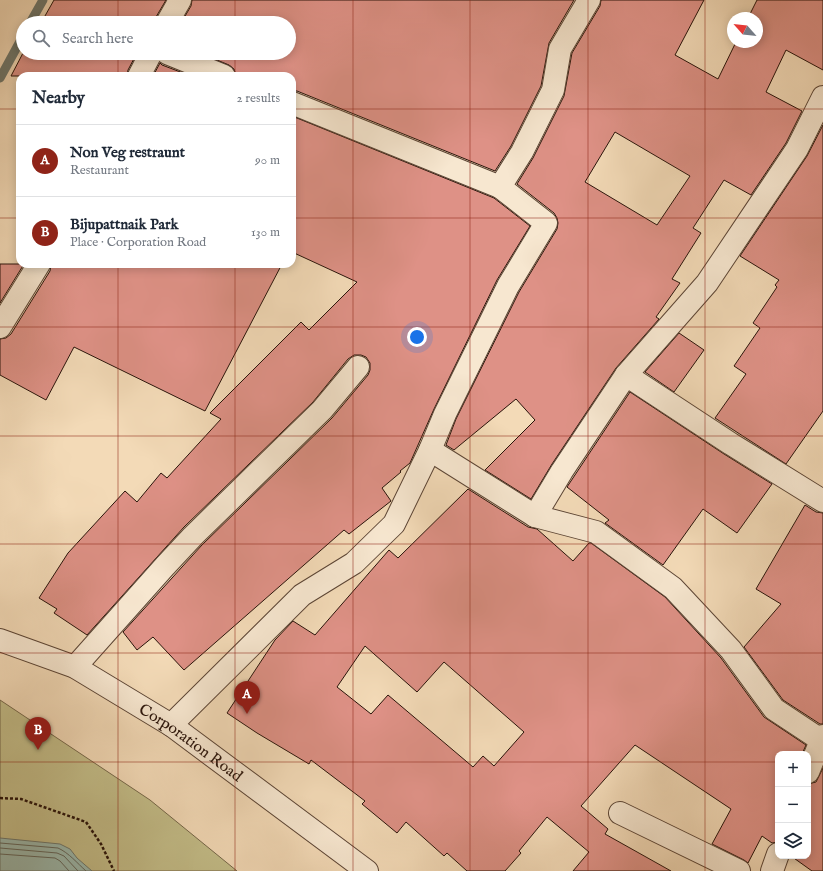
<!DOCTYPE html>
<meta charset="utf-8">
<style>
:root{--surface:#fff;--page:#f6f6f7;--text:#1f2937;--muted:#747a83;--line:#e0e1e3;--accent:#8f2418}
body{margin:0;font-family:"IM FELL English",serif;background:var(--page);color:var(--text)}
.controls{position:absolute;right:12px;bottom:12px;display:grid;overflow:hidden;border-radius:8px;box-shadow:0 2px 10px #0003}
.controls button{width:36px;height:36px;display:grid;place-items:center;padding:0;border:0;border-bottom:1px solid var(--line);background:var(--surface);color:var(--text);font:20px sans-serif}
.compass{position:absolute;left:727px;top:12px;width:36px;height:36px;border-radius:50%;background:var(--surface);box-shadow:0 2px 10px #0003;rotate:297deg}
.you{position:absolute;left:417px;top:337px;width:14px;height:14px;margin:-10px;border:3px solid #fff;border-radius:50%;background:#1a73e8;box-shadow:0 0 0 6px #1a73e833}
.badge{display:grid;place-items:center;width:26px;height:26px;border-radius:50%;background:var(--accent);color:#fff;font-size:13px;font-weight:700}
.pin{position:absolute;translate:-50% -33px;filter:drop-shadow(0 1px 2px #0008)}
.pin::after{content:'';position:absolute;top:21px;width:14px;height:12px;background:inherit;clip-path:polygon(0 0,100% 0,50% 100%)}
.list{margin:0;padding:0;list-style:none}
h2{display:flex;justify-content:space-between;align-items:center;height:52px;margin:0;padding:0 16px;font-size:17px}
h2 small{font-size:13px;font-weight:400;color:var(--muted)}
.list li{display:grid;grid-template-columns:26px 1fr auto;gap:12px;align-items:center;box-sizing:border-box;height:72px;padding:0 16px;border-top:1px solid var(--line)}
.list b{display:block;font-size:15px;white-space:nowrap}
.list p{margin:0;font-size:13px;white-space:nowrap;color:var(--muted)}
.list em{font-size:13px;font-style:normal;color:var(--muted)}
.icon{flex:none;width:22px;height:22px;fill:none;stroke:currentColor;stroke-width:2;stroke-linecap:round;stroke-linejoin:round}
.map{position:relative;flex:none;width:823px;height:871px;overflow:hidden}
.search{position:absolute;background:var(--surface);box-shadow:0 2px 10px #0003;left:16px;top:16px;width:280px;height:44px;display:flex;align-items:center;gap:10px;box-sizing:border-box;padding:0 14px;border-radius:22px;color:var(--muted);font-size:15px}
.panel{position:absolute;background:var(--surface);box-shadow:0 2px 10px #0003;left:16px;top:72px;width:280px;height:196px;border-radius:12px}
.map>svg:first-child{display:block}
</style>
<div class="map">
<svg width="823" height="871" viewBox="0 0 823 871">
<rect width="100%" height="100%" fill="#f3dab7"/>
<filter id="stains"><feTurbulence type="fractalNoise" baseFrequency=".005" numOctaves="4"/><feColorMatrix values="0 0 0 0 .2 0 0 0 0 .09 0 0 0 0 .02 0 0 0 .5 -.17"/></filter>
<radialGradient id="worn" r=".72"><stop offset=".6" stop-color="#630" stop-opacity="0"/><stop offset="1" stop-color="#630" stop-opacity=".3"/></radialGradient>
<path fill="#c3bd89" stroke="#76684a" d="M0 700 150 800 237 871H0Z"/>
<path fill="#9bbaaf" stroke="#6d776d" d="M0 838 60 844 70 849 77 858 92 871H0Z"/>
<g fill="none" stroke-linecap="round" stroke-linejoin="round">
<g stroke="#62665c" stroke-width="1">
<path d="M0 843 58 848C69 853 77 863 86 871"/>
<path d="M0 848 57 853 64 856 78 871"/>
<path d="M0 854 55 858 60 861 69 871"/>
</g>
<g stroke="#6d776d" stroke-width="9">
<path d="M30 23 43 0"/>
<path d="M0 78 23 36"/>
</g>
</g>
<g fill="#de9186" stroke="#29130a" fill-rule="evenodd">
<path d="M54 0H166L156 17 155 23H41Z"/>
<path d="M192 0H574L549 43 541 86 511 146 495 171 297 91H292V76H236L234 69 229 65 200 53H289V23H181L191 6Z"/>
<path d="M601 0H704L675 55 718 79 736 42H757V18H748L757 0H823V70L786 50 766 92 802 111 786 143 751 195 724 180 693 228 701 233 672 279 680 283 656 317 659 319 616 368 552 464 531 499 485 470 535 420 516 399 454 450 446 445 456 419 519 292 557 229 558 223 557 218 554 213 517 184 533 158 564 96 572 53 600 6ZM615 132 690 176 657 225 585 182Z"/>
<path d="M23 53H137L128 70 127 76H11Z"/>
<path d="M160 63 162 65 191 76H153Z"/>
<path d="M292 116 494 198 530 226 497 280 434 409 410 463 400 471 401 472 382 488 391 501 349 534 344 530 184 670 153 637 137 650 123 632 202 545 332 418 368 375 370 370V363L366 357 361 355H354L348 359 313 402 184 527 87 635 54 613 57 609 39 598 68 553 125 491 137 502 161 473 167 478 221 419 210 413 301 322 309 330 357 282 292 252Z"/>
<path d="M823 125V411L786 464 715 418 746 374 734 366 760 328 753 323 777 287 775 285 779 280 740 256 807 156Z"/>
<path d="M0 264H24L0 303Z"/>
<path d="M51 264H282L205 411 74 347 46 400 0 375V339L6 338 11 334 50 271Z"/>
<path d="M679 333 704 350 674 392 645 372Z"/>
<path d="M630 392 724 454 772 484 737 533 703 509 663 565 605 523 609 520 567 487Z"/>
<path d="M468 489 528 527 537 529 573 561 589 543H591L665 597 721 658 764 717 806 745 802 754H778V842L772 843 762 836 748 863 744 860 712 844 731 809 635 745 581 806 608 829 605 834 671 871H573L589 852 547 817 519 851 521 853 505 871H467L447 853 444 856 406 822 397 833 362 804 365 801 311 760 309 764 257 733 227 713 275 640 293 621 315 635 389 550 398 558ZM365 646 417 692 444 662 524 732 494 766 483 756 473 767 388 695 371 714 337 687Z"/>
<path d="M805 505 816 512 823 513V724H820L783 700 744 647 781 604 756 589Z"/>
<path d="M823 768V871H812L791 856H808V784L816 782Z"/>
</g>
<g fill="none" stroke-linecap="round" stroke-linejoin="round">
<defs>
<g id="minor">
<path d="M167 23 180 0"/>
<path d="M167 53 224 76"/>
<path d="M139 76 151 53"/>
<path d="M292 103 500 187"/>
<path d="M0 327 39 264"/>
<path d="M626 375 731 444 823 501"/>
<path d="M430 450 535 516 596 532 673 588 731 650 774 709 821 740"/>
<path d="M535 516 562 471 626 375 707 283 797 149 823 97"/>
<path d="M75 667 165 566 193 536 322 410 358 367"/>
<path d="M171 725 302 595 354 563 394 524 430 450 445 414 508 286 546 223 500 187 522 152 553 90 560 49 589 0"/>
<path d="M808 772 823 736"/>
<path d="M620 813 739 871"/>
<path d="M772 871 778 854"/>
</g>
<g id="tertiary">
<path id="s1" d="M0 640 75 667 171 725 367 871"/>
</g>
</defs>
<use href="#minor" stroke="#5c4535" stroke-width="24"/>
<use href="#tertiary" stroke="#5c4535" stroke-width="24"/>
<path stroke="#29130a" stroke-width="2.5" stroke-dasharray="3 2" stroke-linecap="butt" d="M0 798 21 799 86 822 101 844 114 871"/>
<use href="#minor" stroke="#f7e7d0" stroke-width="22"/>
<use href="#tertiary" stroke="#f7e7d0" stroke-width="22"/>
</g>
<path fill="none" stroke="#8f2418" stroke-width="1" stroke-opacity="0.55" d="M118 0V23M235 0V23M353 0V871M470 0V871M588 0V871M705 0V871M118 53V76M235 53V76M0 109H20M292 109H823M0 218H20M292 218H823M118 264V871M235 264V871M0 327H823M0 436H823M0 544H823M0 653H823M0 762H778M808 762H823"/>
<g text-anchor="middle" stroke-width="3" stroke-linejoin="round" paint-order="stroke">
<g font-size="16" fill="#29130a" stroke="#f7e7d0">
<text dy="6" stroke="none"><textPath href="#s1" startOffset="218">Corporation Road</textPath></text>
</g>
</g>
<rect width="100%" height="100%" filter="url(#stains)"/>
<rect width="100%" height="100%" fill="url(#worn)"/>
</svg>
<div class="controls">
<button>+</button>
<button>−</button>
<button><svg class="icon" aria-label="layers" viewBox="0 0 24 24"><path d="M12 4l9 5-9 5-9-5zM3 14l9 5 9-5"/></svg></button>
</div>
<svg class="compass" viewBox="-18 -18 36 36"><path d="M0-13l5 13h-10z" fill="#e53935"/><path d="M0 13l5-13h-10z" fill="#747a83"/></svg>
<div class="you"></div>
<div class="pin badge" style="left:247px;top:714px">A</div>
<div class="pin badge" style="left:38px;top:750px">B</div>
<div class="search"><svg class="icon" aria-label="search" viewBox="0 0 24 24"><circle cx="10" cy="10" r="6"/><path d="M15 15l6 6"/></svg>Search here</div>
<section class="panel">
<h2>Nearby<small>2 results</small></h2>
<ul class="list">
<li><span class="badge">A</span><div><b>Non Veg restraunt</b><p>Restaurant</p></div><em>90 m</em></li>
<li><span class="badge">B</span><div><b>Bijupattnaik Park</b><p>Place · Corporation Road</p></div><em>130 m</em></li>
</ul>
</section>
</div>
